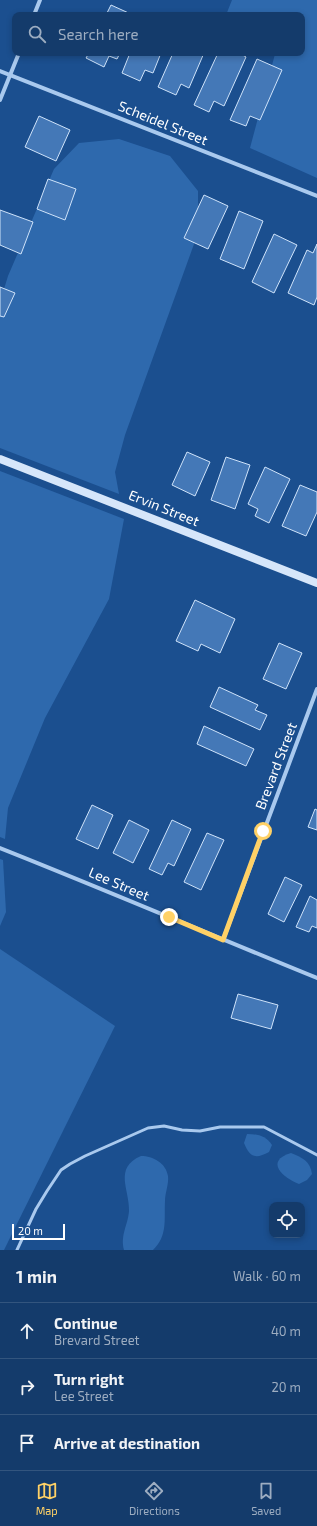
<!DOCTYPE html>
<meta charset="utf-8">
<style>
:root{--surface:#143b6b;--page:#1d4271;--text:#f1f3f6;--muted:#9dadc1;--line:#33557e;--accent:#ffd166}
body{margin:0;font-family:"Exo 2",sans-serif;background:var(--page);color:var(--text)}
.controls{position:absolute;right:12px;bottom:12px;display:grid;overflow:hidden;border-radius:8px;box-shadow:0 2px 6px #0003}
.controls button{width:36px;height:36px;display:grid;place-items:center;padding:0;border:0;border-bottom:1px solid var(--line);background:var(--surface);color:var(--text);font:20px sans-serif}
.scale{position:absolute;left:12px;bottom:10px;width:53px;box-sizing:border-box;padding-left:4px;border:2px solid #fff;border-top:0;font-size:11px;line-height:14px;white-space:nowrap;color:#fff;-webkit-text-stroke:3px #1b4f8f;paint-order:stroke}
.stop{position:absolute;width:12px;height:12px;margin:-9px;border:3px solid #ffd166;border-radius:50%;background:#fff}
.stop.end{background:#ffd166;border-color:#fff;box-shadow:0 1px 4px #0008}
.list{margin:0;padding:0;list-style:none}
h2{display:flex;justify-content:space-between;align-items:center;height:52px;margin:0;padding:0 16px;font-size:17px}
h2 small{font-size:13px;font-weight:400;color:var(--muted)}
.list li{display:grid;grid-template-columns:26px 1fr auto;gap:12px;align-items:center;box-sizing:border-box;height:56px;padding:0 16px;border-top:1px solid var(--line)}
.list b{display:block;font-size:15px;white-space:nowrap}
.list p{margin:0;font-size:13px;white-space:nowrap;color:var(--muted)}
.list em{font-size:13px;font-style:normal;color:var(--muted)}
.icon{flex:none;width:22px;height:22px;fill:none;stroke:currentColor;stroke-width:2;stroke-linecap:round;stroke-linejoin:round}
.map{position:relative;flex:none;width:317px;height:1250px;overflow:hidden}
.search{position:absolute;background:var(--surface);box-shadow:0 2px 6px #0003;left:12px;right:12px;top:12px;height:44px;display:flex;align-items:center;gap:10px;box-sizing:border-box;padding:0 14px;border-radius:8px;color:var(--muted);font-size:15px}
.sheet{height:220px;background:var(--surface)}
nav{display:flex;justify-content:space-around;align-items:center;box-sizing:border-box;height:56px;border-top:1px solid var(--line);background:var(--surface);font-size:11px;color:var(--muted)}
nav a{display:grid;justify-items:center;gap:2px}
nav .on{color:var(--accent)}
.map>svg:first-child{display:block}
</style>
<div class="map">
<svg width="317" height="1250" viewBox="0 0 317 1250">
<rect width="100%" height="100%" fill="#1b4f8f"/>
<g fill="#2e69ad">
<path d="M232 0H317V178L250 148 275 54 302 53V15H226Z"/>
<path d="M119 139 170 156 198 191V233L125 435 115 472 119 494 0 448V302L8 276 54 169 79 143Z"/>
<path d="M0 471 124 519 109 599 45 718 8 808 5 839 0 837Z"/>
<path d="M0 859 3 860 6 912 0 926Z"/>
<path d="M0 949 115 1026 4 1250H0Z"/>
<path d="M247 1134C258 1134 266 1136 272 1145L269 1152C256 1159 250 1158 244 1143Z"/>
<path d="M291 1153C303 1158 310 1161 312 1174L307 1180 299 1184C283 1178 264 1161 291 1153Z"/>
<path d="M141 1156C153 1156 166 1163 168 1176 169 1184 165 1193 165 1201 164 1219 168 1236 153 1250H124C120 1235 128 1225 129 1211 130 1190 113 1168 141 1156Z"/>
</g>
<g fill="#4478b7" stroke="#cfe3fa">
<path d="M111 5 133 15H106Z"/>
<path d="M89 53H120L117 59 109 56 104 67 86 58Z"/>
<path d="M130 53H161L153 73 145 70 140 81 122 73Z"/>
<path d="M173 53H204L189 88 181 84 176 95 158 87Z"/>
<path d="M218 53H239L246 57 224 106 214 101 209 112 194 105Z"/>
<path d="M257 59 282 70 260 120 250 116 246 126 230 120Z"/>
<path d="M39 116 70 130 56 161 25 147Z"/>
<path d="M48 179 76 189 65 220 37 209Z"/>
<path d="M204 195 228 206 208 249 184 238Z"/>
<path d="M0 210 33 222 21 254 0 245Z"/>
<path d="M239 211 263 221 244 269 220 259Z"/>
<path d="M274 234 297 245 274 293 252 282Z"/>
<path d="M317 244V297L314 305 288 293 307 250 313 253Z"/>
<path d="M0 287 15 293 4 317 0 316Z"/>
<path d="M187 452 210 462 195 496 172 485Z"/>
<path d="M226 457 250 465 235 509 211 500Z"/>
<path d="M265 467 290 479 269 523 255 516 258 509 248 504Z"/>
<path d="M300 485 317 492V512L306 536 282 526Z"/>
<path d="M195 600 235 619 220 653 201 644 198 651 176 641Z"/>
<path d="M279 643 302 653 286 689 263 679Z"/>
<path d="M219 687 258 705 255 710 267 715 260 730 210 707Z"/>
<path d="M204 726 254 749 246 766 197 744Z"/>
<path d="M92 805 113 815 98 849 76 839Z"/>
<path d="M315 809 317 810V830L308 827Z"/>
<path d="M129 820 149 830 133 863 113 853Z"/>
<path d="M172 820 191 829 174 866 168 863 162 875 149 869Z"/>
<path d="M207 833 224 840 201 890 184 882Z"/>
<path d="M285 877 302 885 284 922 268 914Z"/>
<path d="M310 896 317 900V928L312 926 309 932 296 927Z"/>
<path d="M238 994 278 1005 271 1029 231 1018Z"/>
</g>
<g fill="none" stroke-linecap="round" stroke-linejoin="round">
<path stroke="#a9c9ee" stroke-width="3" d="M17 1250 36 1209 47 1191 61 1170 70 1164 85 1156 148 1128 164 1126 182 1130 200 1131 220 1127H264L317 1155"/>
<g stroke="#a9c9ee" stroke-width="4">
<path d="M34 15 40 0"/>
<path d="M0 71 317 196"/>
<path d="M0 100 19 53"/>
<path d="M0 848C106 890 211 935 317 978"/>
<path d="M223 940 317 689"/>
</g>
<path stroke="#d6e6fa" stroke-width="8" d="M0 459 317 583"/>
</g>
<g fill="none" stroke-linecap="round" stroke-linejoin="round">
<path stroke="#ffd166" stroke-width="5" d="M169 917 223 940 263 831"/>
</g>
<g text-anchor="middle" stroke-width="3.5" stroke-linejoin="round" paint-order="stroke">
<g font-size="14" fill="#fff" stroke="#1b4f8f">
<text transform="translate(163 123) rotate(22)" y="5">Scheidel Street</text>
<text transform="translate(164 508) rotate(22)" y="5">Ervin Street</text>
<text transform="translate(276 766) rotate(-69)" y="5">Brevard Street</text>
<text transform="translate(119 884) rotate(23)" y="5">Lee Street</text>
</g>
</g>
</svg>
<div class="controls">
<button><svg class="icon" aria-label="locate" viewBox="0 0 24 24"><circle cx="12" cy="12" r="6"/><path d="M12 2v4M12 18v4M2 12h4M18 12h4"/></svg></button>
</div>
<div class="scale">20 m</div>
<div class="stop" style="left:263px;top:831px"></div>
<div class="stop end" style="left:169px;top:917px"></div>
<div class="search"><svg class="icon" aria-label="search" viewBox="0 0 24 24"><circle cx="10" cy="10" r="6"/><path d="M15 15l6 6"/></svg>Search here</div>
</div>
<section class="sheet">
<h2>1 min<small>Walk · 60 m</small></h2>
<ul class="list">
<li><svg class="icon" aria-label="ahead" viewBox="0 0 24 24"><path d="M12 20V5M6 11l6-6 6 6"/></svg><div><b>Continue</b><p>Brevard Street</p></div><em>40 m</em></li>
<li><svg class="icon" aria-label="right" viewBox="0 0 24 24"><path d="M7 20v-9h11M14 6l5 5-5 5"/></svg><div><b>Turn right</b><p>Lee Street</p></div><em>20 m</em></li>
<li><svg class="icon" aria-label="arrive" viewBox="0 0 24 24"><path d="M6 21V4h12l-3 4 3 4H6"/></svg><div><b>Arrive at destination</b></div></li>
</ul>
</section>
<nav>
<a class="on"><svg class="icon" aria-label="map" viewBox="0 0 24 24"><path d="M3 6l6-2 6 2 6-2v14l-6 2-6-2-6 2zM9 4v14M15 6v14"/></svg>Map</a>
<a><svg class="icon" aria-label="directions" viewBox="0 0 24 24"><path d="M12 3l9 9-9 9-9-9zM9 14v-3h6M13 9l2 2-2 2"/></svg>Directions</a>
<a><svg class="icon" aria-label="saved" viewBox="0 0 24 24"><path d="M7 4h10v16l-5-4-5 4z"/></svg>Saved</a>
</nav>
